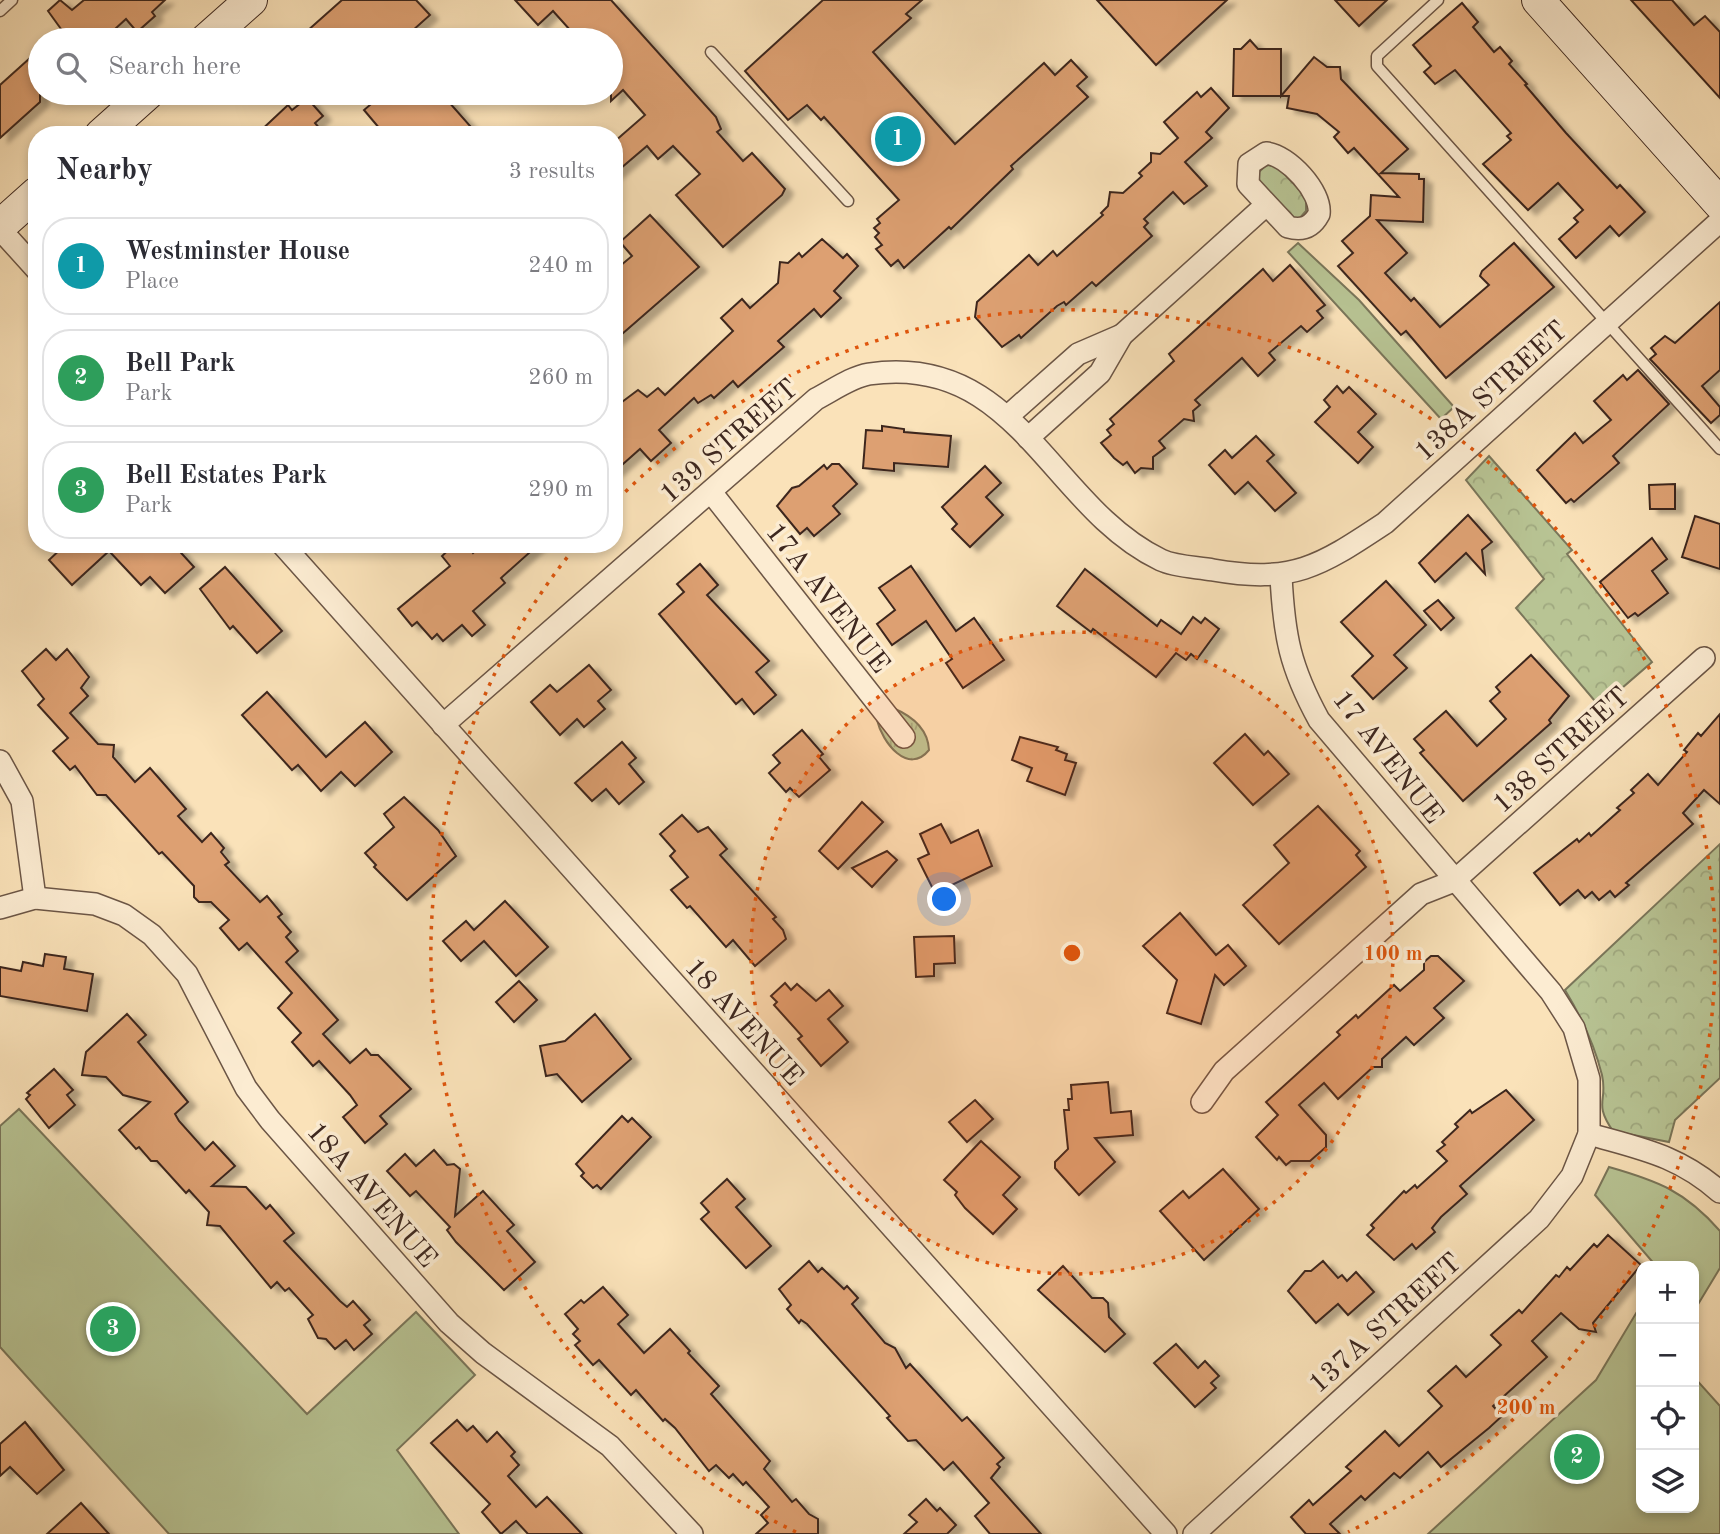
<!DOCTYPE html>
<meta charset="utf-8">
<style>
:root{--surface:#fff;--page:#f7f7f7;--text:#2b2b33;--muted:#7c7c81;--line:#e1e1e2;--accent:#d93025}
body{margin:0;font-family:"Old Standard TT",serif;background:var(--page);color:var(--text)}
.controls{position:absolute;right:21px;bottom:21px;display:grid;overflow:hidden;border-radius:14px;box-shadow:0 4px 10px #0003}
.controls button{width:63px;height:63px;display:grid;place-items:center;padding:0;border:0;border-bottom:2px solid var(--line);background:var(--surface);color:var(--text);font:35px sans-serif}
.you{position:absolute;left:945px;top:900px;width:24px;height:24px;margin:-18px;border:5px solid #fff;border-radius:50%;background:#1a73e8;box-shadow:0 0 0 10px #1a73e833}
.badge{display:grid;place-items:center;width:46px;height:46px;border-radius:50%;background:var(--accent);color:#fff;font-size:23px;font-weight:700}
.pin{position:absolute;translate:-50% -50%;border:4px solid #fff;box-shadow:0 2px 7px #0006}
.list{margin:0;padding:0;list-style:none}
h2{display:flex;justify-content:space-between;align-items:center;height:91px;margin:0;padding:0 28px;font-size:30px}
h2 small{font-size:23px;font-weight:400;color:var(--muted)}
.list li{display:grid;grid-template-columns:46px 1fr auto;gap:21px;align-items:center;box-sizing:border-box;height:98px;margin:0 14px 14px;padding:0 14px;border:2px solid var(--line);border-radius:28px}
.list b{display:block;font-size:26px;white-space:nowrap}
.list p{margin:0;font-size:23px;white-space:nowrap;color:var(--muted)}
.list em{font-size:23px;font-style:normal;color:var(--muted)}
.icon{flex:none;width:38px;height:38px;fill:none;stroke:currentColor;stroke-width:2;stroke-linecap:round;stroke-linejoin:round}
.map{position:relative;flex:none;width:1720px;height:1534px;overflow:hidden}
.search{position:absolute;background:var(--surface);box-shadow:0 4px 10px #0003;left:28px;top:28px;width:595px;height:77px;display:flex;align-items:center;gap:18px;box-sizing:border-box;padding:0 24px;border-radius:38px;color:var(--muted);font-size:26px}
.panel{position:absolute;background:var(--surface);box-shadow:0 4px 10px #0003;left:28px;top:126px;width:595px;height:427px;border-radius:28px}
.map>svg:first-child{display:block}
</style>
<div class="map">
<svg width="1720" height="1534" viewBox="0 0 1720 1534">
<defs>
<pattern id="grass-tufts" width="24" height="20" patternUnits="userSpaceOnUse" patternTransform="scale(1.75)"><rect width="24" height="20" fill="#b8c494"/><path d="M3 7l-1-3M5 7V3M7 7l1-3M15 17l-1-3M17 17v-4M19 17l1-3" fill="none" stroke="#9fa87f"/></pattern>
<pattern id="forest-crowns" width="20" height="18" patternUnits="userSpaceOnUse" patternTransform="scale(1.75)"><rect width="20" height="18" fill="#b8c494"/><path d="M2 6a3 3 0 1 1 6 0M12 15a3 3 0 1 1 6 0" fill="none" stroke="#9fa87f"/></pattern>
<filter id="shadow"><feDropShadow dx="8" dy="4.5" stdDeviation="2" flood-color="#0004"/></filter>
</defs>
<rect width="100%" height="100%" fill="#fae2b9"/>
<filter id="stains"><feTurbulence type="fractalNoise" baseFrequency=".00286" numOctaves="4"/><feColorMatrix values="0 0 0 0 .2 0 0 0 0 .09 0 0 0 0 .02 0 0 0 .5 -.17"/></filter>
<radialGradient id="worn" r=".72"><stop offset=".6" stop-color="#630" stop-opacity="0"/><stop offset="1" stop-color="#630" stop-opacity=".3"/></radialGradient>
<path fill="url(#grass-tufts)" stroke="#7a765a" stroke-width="2" d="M893 708C912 716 928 729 929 750 908 776 882 742 877 720L879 714Z"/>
<g fill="url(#forest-crowns)" stroke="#7a765a" stroke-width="2">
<path d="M1266 165 1277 166 1306 197V211L1299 219 1293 220 1260 185 1258 173Z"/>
<path d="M1489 456 1572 550 1567 554 1652 662 1600 707 1516 608 1544 579 1466 480Z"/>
<path d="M1720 844V1078L1675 1120 1669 1142 1613 1131C1593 1102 1608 1102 1602 1075 1594 1043 1582 1018 1565 990Z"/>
</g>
<g fill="#b8c494" stroke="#7a765a" stroke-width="2">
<path d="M1298 243 1359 300 1454 407 1441 419 1288 252Z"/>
<path d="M19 1109 307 1414 416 1312 475 1375 397 1450 459 1534H169L0 1347V1126Z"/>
<path d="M1609 1167C1658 1181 1685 1191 1720 1231V1268L1694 1311V1266H1656L1595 1195Z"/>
<path d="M1641 1305V1508H1694V1377L1720 1406V1534H1428L1596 1380Z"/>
</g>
<g fill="#dda072" stroke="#3d271f" stroke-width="2" filter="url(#shadow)">
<path d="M60 0 72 10 84 0H165L152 12 155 16 137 32 126 19 103 40H69L48 11Z"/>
<path d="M342 0H416L430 15 402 40H297Z"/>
<path d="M515 0H611L716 117 721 129 717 132 743 161 752 153 785 189 782 195 723 247 676 195 700 174 673 146 658 159 647 146 614 174V142L645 115 623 90 611 101V40H579L553 11 538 25Z"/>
<path d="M823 0H922L906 14 911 18 873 52 955 144 1044 63 1055 75 1071 60 1087 77 1077 86 1088 97 1011 166 1013 169 951 229 949 227 904 268 898 260 891 266 876 249 882 245 875 237 879 233 874 228 880 223 877 219 899 200 824 117 821 120 807 105 788 120 745 71Z"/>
<path d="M1097 0H1227L1156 65Z"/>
<path d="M1335 0H1387L1359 26Z"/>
<path d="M1631 0H1672L1694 25 1705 16 1720 32V98Z"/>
<path d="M1462 3 1478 22 1473 27 1494 52 1500 47 1512 61 1509 64 1527 84 1525 85 1566 133 1617 188 1620 185 1645 212 1619 236 1610 226 1576 258 1559 239 1578 222 1574 218 1583 210 1558 183 1528 210 1483 164 1511 140 1507 136 1511 133 1455 70 1435 84 1424 72 1431 66 1413 45Z"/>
<path d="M1250 40 1258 49H1281V96L1314 57 1327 67H1340L1341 79 1408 149 1381 173 1419 174V179H1424L1423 222 1377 220 1407 253 1385 273 1411 301 1414 298 1440 327 1489 285 1480 276 1482 271 1514 243 1554 287 1446 378 1406 331 1401 335 1338 266 1353 253 1342 241 1370 216 1371 195 1399 197 1354 148 1348 153 1334 137 1339 132 1317 114 1287 108 1289 96H1233L1234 49H1241Z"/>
<path d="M40 49V102L0 138V85Z"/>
<path d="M1211 88 1229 108 1206 132 1212 138 1185 162 1207 186 1184 204 1173 192 1144 219 1148 223 1144 227 1152 236 1096 286 1092 282 1066 305 1064 302 1057 306 1021 338 1019 335 1002 347 975 317 977 302 1029 255 1038 265 1053 251 1057 256 1103 215 1101 213 1108 206 1110 192 1123 193 1142 176 1139 173 1151 162V153L1160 154 1178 138 1164 122 1197 92 1201 97Z"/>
<path d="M384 93H441L478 135H385L364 110Z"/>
<path d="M307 98 323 116 315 123 325 135H256L288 105 292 110Z"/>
<path d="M650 215 699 267 614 341V271L632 256 620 242Z"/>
<path d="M822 239 843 258 847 254 858 266 834 291 841 298 821 317 814 309 778 341 784 347 738 387 733 381 714 398 711 395 698 403 694 398 659 430 671 443 651 461 640 449 614 472V408L638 390 647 397 658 388 665 395 733 331 721 318 742 299 750 308 778 283 780 262 788 263 799 253 802 257Z"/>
<path d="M1290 265 1325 305 1317 311 1323 318 1307 332 1301 326 1269 353 1275 360 1258 376 1242 358 1195 400 1200 405 1193 411 1194 421 1184 419 1159 441 1165 448 1153 457V469L1141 468 1135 473 1127 462 1123 465 1114 458 1101 443 1111 435 1107 430 1114 424 1110 419 1174 361 1169 354 1263 269 1273 281Z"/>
<path d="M1720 302V370L1702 386 1720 407V415L1711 423 1650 359 1656 354 1651 348 1665 336 1675 343Z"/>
<path d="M1638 370 1669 404 1613 456 1619 463 1574 502 1571 499 1566 503 1537 470 1575 433 1583 443 1611 420 1594 401 1623 375 1627 380Z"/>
<path d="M1337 386 1343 393 1349 387 1376 414 1358 432 1373 447 1358 463 1315 422 1330 407 1324 400Z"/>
<path d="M882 426 904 429V432L951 436 948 467 894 463V471L863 468 866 430 882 431Z"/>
<path d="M1256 436 1274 455 1267 461 1296 493 1275 511 1248 482 1235 494 1209 465 1225 450 1232 458Z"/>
<path d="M832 464H839L857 484 833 506 840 514 814 536 807 528 800 534 777 506 792 488 799 486 824 465 827 469Z"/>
<path d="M985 466 1001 483 986 497 1003 515 970 547 952 529 957 524 942 507Z"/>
<path d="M1675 484V509H1650L1649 485Z"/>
<path d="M1468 515 1492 542 1482 550 1485 574 1466 553 1435 582 1419 563Z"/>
<path d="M1695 516 1720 524V569L1682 557Z"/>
<path d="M1652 538 1667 559 1652 571 1668 593 1638 616 1635 613 1628 618 1600 582Z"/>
<path d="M66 544H173L194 567 165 593 150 577 141 585 109 551 72 585 49 560Z"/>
<path d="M455 544H466L473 553 483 544H539L501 578 505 583 473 611 485 625 472 636 462 625 443 641 437 634 432 639 417 622 412 626 398 609 450 566 442 556Z"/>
<path d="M700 564 718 585 707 595 769 661 756 672 776 695 754 714 742 699 736 704 659 614 684 592 677 584Z"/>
<path d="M911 566 956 631 974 618 1004 660 963 688 946 663 952 659 926 621 892 645 877 624 895 610 879 588Z"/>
<path d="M225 567 282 631 257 653 233 626 230 629 200 589Z"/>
<path d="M1085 569 1157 626 1161 620 1181 634 1193 617 1201 623 1205 618 1219 629 1197 659 1191 654 1186 660 1176 653 1156 677 1093 629 1091 632 1057 606Z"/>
<path d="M1386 581 1426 625 1394 655 1407 668 1373 699 1352 676 1373 656 1341 622Z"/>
<path d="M1438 600 1454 618 1441 630 1424 611Z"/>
<path d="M46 649 56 660 67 649 89 677 81 688 88 696 70 713 98 744 114 745 113 757 135 782 150 768 186 809 178 816 202 842 211 833 224 848 221 852 229 862 225 865 260 902 267 896 282 914 278 917 291 932 286 937 298 951 286 962 338 1020 323 1034 350 1063 366 1049 371 1055H378L411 1089 380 1116 387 1124 365 1143 343 1117 357 1105 350 1095 319 1061 313 1066 292 1042 301 1033 278 1008 292 993 247 943 239 950 220 928 229 920 211 902H199L194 897V886L162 852 159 854 106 795H97L75 766 70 770 53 751 68 738 38 705 44 699 22 671Z"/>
<path d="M1531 655 1569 696 1549 720 1551 723 1463 801 1420 753 1424 750 1414 739 1446 711 1477 746 1506 719 1490 701 1500 692 1496 687Z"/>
<path d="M589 665 611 690 598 701 605 709 584 727 577 719 560 735 531 702 550 685 557 692Z"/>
<path d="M267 692 326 757 365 722 392 752 355 786 341 772 321 791 298 765 292 770 242 715Z"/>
<path d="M1720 714V804L1704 790 1683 813 1693 824 1626 883 1629 885 1615 897 1610 891 1599 900 1592 892 1585 898 1578 890 1560 905 1534 873 1577 839 1579 842 1589 833 1591 836 1620 810 1617 808 1634 793 1631 790 1648 774 1658 785 1687 752 1684 750 1698 733 1701 736Z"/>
<path d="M802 730 823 754 819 757 830 770 799 797 790 788 786 792 769 773 780 763 773 755Z"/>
<path d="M1245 734 1264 755 1268 751 1289 774 1253 805 1214 763Z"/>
<path d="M1020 737 1058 747 1056 750 1067 754 1065 760 1076 763 1065 795 1027 781 1032 768 1012 760Z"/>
<path d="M622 742 636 758 629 764 644 782 619 804 606 789 592 801 575 783Z"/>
<path d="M404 797 438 830 456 856 407 900 374 867 376 865 365 853 394 827 384 814Z"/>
<path d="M862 802 883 822 838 869 819 851Z"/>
<path d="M1318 806 1360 851 1356 855 1366 867 1279 944 1243 905 1289 863 1274 845Z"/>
<path d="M682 815 698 832 708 827 727 849 720 855 776 917 773 919 783 930 786 939 755 966 733 940 726 947 690 906 687 908 671 890 688 877 670 856 675 851 660 834Z"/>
<path d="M941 824 951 843 978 830 992 866 935 893 918 859 929 854 920 834Z"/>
<path d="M887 851 897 860 872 887 852 868Z"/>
<path d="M505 901 548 947 516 976 484 941 461 961 443 941 466 921 474 930Z"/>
<path d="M1180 913 1216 955 1228 945 1246 966 1224 985 1215 975 1201 1024 1167 1013 1177 980 1143 946Z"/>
<path d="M954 936 955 963 934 964V976L916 977 914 937Z"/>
<path d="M45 954 66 957 64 969 93 974 87 1011 0 996V967L21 971 23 962 43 966Z"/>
<path d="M1431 956H1438L1464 981 1434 1008 1444 1018 1414 1045 1406 1037 1382 1059V1067H1373L1338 1099 1324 1083 1299 1105 1326 1135V1147L1310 1161H1291L1286 1165 1279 1157 1277 1160 1256 1137 1278 1115 1266 1102 1340 1035 1337 1032 1356 1015 1358 1018 1394 985 1400 991 1424 970V962Z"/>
<path d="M519 981 537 1000 514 1022 496 1002Z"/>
<path d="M785 983 791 990 797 984 816 1001 829 990 843 1006 828 1019 848 1042 821 1066 798 1039 802 1036 774 1005 777 1002 771 996Z"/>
<path d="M127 1014 146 1035 138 1042 188 1102 175 1114 179 1121 205 1150 213 1142 235 1166 212 1186 246 1187 266 1209 270 1205 294 1233 284 1241 340 1301 347 1307 353 1301 370 1320 364 1325 372 1334 354 1350 346 1340 335 1349 326 1339 318 1338 308 1319 313 1315 289 1288 285 1291 277 1282 271 1288 220 1226 207 1225 209 1212 189 1190 186 1193 157 1161H151L139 1147 136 1149 119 1130 150 1102 123 1095 106 1077 82 1075 86 1052Z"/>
<path d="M595 1014 631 1059 582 1102 557 1074 546 1076 540 1046 565 1041Z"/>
<path d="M54 1069 73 1090 67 1095 75 1105 49 1128 26 1099 30 1095 27 1093Z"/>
<path d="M1108 1082 1111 1113 1131 1111 1133 1135 1095 1138 1115 1162 1079 1195 1055 1168V1162L1068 1149 1064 1110H1069L1068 1099H1072L1071 1085Z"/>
<path d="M1506 1090 1534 1120 1460 1186 1467 1194 1441 1217 1432 1228 1435 1232 1416 1249 1412 1244 1394 1260 1367 1235 1374 1228 1371 1225 1404 1191 1406 1193 1415 1185 1417 1188 1447 1161 1437 1151 1445 1145 1442 1142 1458 1127 1455 1124 1470 1110 1472 1113Z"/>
<path d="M975 1100 993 1119 967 1142 949 1122Z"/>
<path d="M622 1116 628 1122 632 1118 651 1137 601 1189 597 1185 593 1188 581 1176 584 1173 576 1164Z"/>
<path d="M981 1141 1020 1177 1003 1195 1017 1209 993 1234 965 1208 955 1195 957 1192 944 1180Z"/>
<path d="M434 1150 447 1165 454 1164 460 1169 455 1216 483 1191 514 1225 507 1231 535 1262 504 1290 456 1242 447 1230 450 1227 416 1191 410 1196 387 1171 405 1154 416 1166Z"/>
<path d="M1223 1169 1259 1209 1204 1260 1160 1211 1183 1191 1189 1198Z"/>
<path d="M727 1179 745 1199 736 1207 771 1246 746 1268 701 1219 709 1212 701 1203Z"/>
<path d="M1608 1235 1641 1265 1593 1323 1596 1332 1579 1329 1561 1313 1532 1341 1547 1357 1493 1406 1502 1416 1489 1428 1441 1467 1428 1452 1400 1478 1394 1473 1365 1500 1361 1496 1330 1524 1340 1534H1306L1291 1517 1309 1500 1313 1505 1351 1471 1346 1467 1385 1431 1399 1446 1442 1406 1428 1391 1456 1366 1466 1377 1501 1345 1491 1335 1519 1310 1522 1313 1556 1275 1559 1277 1567 1267 1570 1270 1594 1244 1597 1247Z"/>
<path d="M809 1261 818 1272 822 1268 844 1289 847 1286 858 1298 852 1304 885 1343 895 1348 906 1368 910 1364 962 1421 967 1417 1004 1458 997 1464 1000 1467 991 1478 1041 1534H990L975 1516 989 1503 953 1462 944 1470 916 1440 908 1441 887 1418 890 1416 807 1324 801 1320 799 1323 787 1309 791 1305 779 1289Z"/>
<path d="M1323 1261 1338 1278 1342 1275 1347 1281 1356 1272 1374 1292 1348 1315 1338 1304 1316 1323 1288 1291 1305 1271H1311Z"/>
<path d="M1063 1266 1092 1298H1103L1108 1303 1109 1317 1125 1334 1105 1352 1038 1290Z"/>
<path d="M603 1287 628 1315 618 1324 644 1353 670 1329 690 1351 688 1353 719 1386 711 1394 770 1461 764 1469 792 1502 796 1499 809 1514 818 1519V1534H756L768 1523 761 1515 769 1507 746 1482 743 1485 733 1474 729 1478 716 1465 709 1471 675 1428 665 1419 663 1421 636 1390 631 1395 599 1360 593 1365 575 1345 580 1341 573 1334 578 1329 565 1314 581 1300 584 1303Z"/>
<path d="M1176 1344 1198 1368 1205 1361 1219 1376 1211 1383 1216 1388 1195 1407 1154 1363Z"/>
<path d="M457 1420 467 1431 473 1426 487 1442 497 1432 515 1452 511 1456 519 1465 508 1476 536 1507 547 1497 582 1534H528L516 1521 501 1534 482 1512 490 1504 431 1443Z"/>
<path d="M25 1422 64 1470 37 1494 10 1467 0 1476V1444Z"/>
<path d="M926 1499 937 1511 940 1508 956 1525 947 1534H904L917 1522 909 1515Z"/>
<path d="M81 1503 109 1534H47Z"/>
</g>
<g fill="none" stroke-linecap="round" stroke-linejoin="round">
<defs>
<g id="service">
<path d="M1438 0 1377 56V66L1720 449"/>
<path d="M0 11 12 0"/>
<path d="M711 52 848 201"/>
</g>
<g id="minor">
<path d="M1266 153C1288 155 1322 192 1319 214 1312 227 1302 231 1288 227L1248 184 1249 164Z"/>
<path d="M0 229 37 270"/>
<path d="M1008 416 1078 354 1122 335"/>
<path d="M1028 438 1100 373 1122 335 1266 205"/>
<path d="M711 492 904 737"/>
<path d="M282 544 1166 1534"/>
<path d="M443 725 816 399C832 391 851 377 869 374 1018 352 1050 507 1161 560 1176 567 1197 567 1213 570 1294 584 1320 566 1385 523L1720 221"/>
<path d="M0 761 22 801 35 898"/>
<path d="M0 908 35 898 95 904 124 915 152 935 187 974 246 1088 270 1120 449 1323 483 1353 610 1446 692 1534"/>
<path d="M1202 1102 1224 1071 1421 894 1454 881 1704 658"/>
<path d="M1589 1134C1641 1149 1678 1155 1720 1192"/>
<path d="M1194 1534 1539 1219 1572 1176 1589 1134V1079L1574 1028 1551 992 1319 720C1290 667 1284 636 1281 576"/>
</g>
<g id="secondary">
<path d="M1538 0 1720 204"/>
<path d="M206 40 251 0"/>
<path d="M101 135 148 93"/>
<path d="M0 226 37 193"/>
</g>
</defs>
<use href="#service" stroke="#6c5646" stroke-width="13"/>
<use href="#minor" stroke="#6c5646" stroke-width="24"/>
<use href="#secondary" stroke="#3d271f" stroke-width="34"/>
<use href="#service" stroke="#fcecd2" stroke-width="10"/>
<use href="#minor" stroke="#fcecd2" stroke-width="21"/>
<use href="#secondary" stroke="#fcecd2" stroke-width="32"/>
</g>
<circle cx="1072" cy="953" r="321" fill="#df560d" fill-opacity=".12"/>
<g fill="none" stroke="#df560d" stroke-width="3.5" stroke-dasharray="3.5 7">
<circle cx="1072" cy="953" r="321"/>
<path d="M796 1532A642 642 0 0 1 577 545M618 499A642 642 0 1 1 1348 1532"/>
</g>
<g text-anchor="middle" stroke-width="7" stroke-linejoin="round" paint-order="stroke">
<g font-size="28" fill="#3d271f" stroke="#fcecd2">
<text transform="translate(1490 390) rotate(-42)" y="10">138A STREET</text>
<text transform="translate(728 440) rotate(-41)" y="10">139 STREET</text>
<text transform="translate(829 597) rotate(52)" y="10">17A AVENUE</text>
<text transform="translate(1560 749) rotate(-42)" y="10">138 STREET</text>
<text transform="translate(1389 756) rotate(52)" y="10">17 AVENUE</text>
<text transform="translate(745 1021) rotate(48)" y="10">18 AVENUE</text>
<text transform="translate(373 1194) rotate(49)" y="10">18A AVENUE</text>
<text transform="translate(1384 1322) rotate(-42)" y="10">137A STREET</text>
</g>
</g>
<circle cx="1072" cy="953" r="10" fill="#df560d" stroke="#fcecd2" stroke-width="3.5"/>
<g font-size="21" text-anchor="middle" font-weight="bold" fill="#df560d" stroke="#fcecd2" stroke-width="7" stroke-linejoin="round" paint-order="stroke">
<text x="1393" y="960">100 m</text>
<text x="1526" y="1414">200 m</text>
</g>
<rect width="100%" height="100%" filter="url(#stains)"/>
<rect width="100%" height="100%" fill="url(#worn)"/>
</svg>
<div class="controls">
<button>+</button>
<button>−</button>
<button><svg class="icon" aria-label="locate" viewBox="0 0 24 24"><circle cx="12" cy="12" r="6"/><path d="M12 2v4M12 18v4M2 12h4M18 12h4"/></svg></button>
<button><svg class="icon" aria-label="layers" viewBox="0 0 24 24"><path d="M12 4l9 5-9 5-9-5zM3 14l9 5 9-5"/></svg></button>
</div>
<div class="you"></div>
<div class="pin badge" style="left:898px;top:139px;background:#0f9aa8">1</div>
<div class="pin badge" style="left:1577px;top:1457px;background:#2e9e5b">2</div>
<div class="pin badge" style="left:113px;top:1329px;background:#2e9e5b">3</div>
<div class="search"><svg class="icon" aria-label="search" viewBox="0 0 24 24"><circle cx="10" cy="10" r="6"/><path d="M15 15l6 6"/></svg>Search here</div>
<section class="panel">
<h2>Nearby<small>3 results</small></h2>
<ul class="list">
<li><span class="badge" style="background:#0f9aa8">1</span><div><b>Westminster House</b><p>Place</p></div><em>240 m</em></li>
<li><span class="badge" style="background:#2e9e5b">2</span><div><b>Bell Park</b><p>Park</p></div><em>260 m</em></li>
<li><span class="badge" style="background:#2e9e5b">3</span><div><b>Bell Estates Park</b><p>Park</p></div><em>290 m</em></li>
</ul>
</section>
</div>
